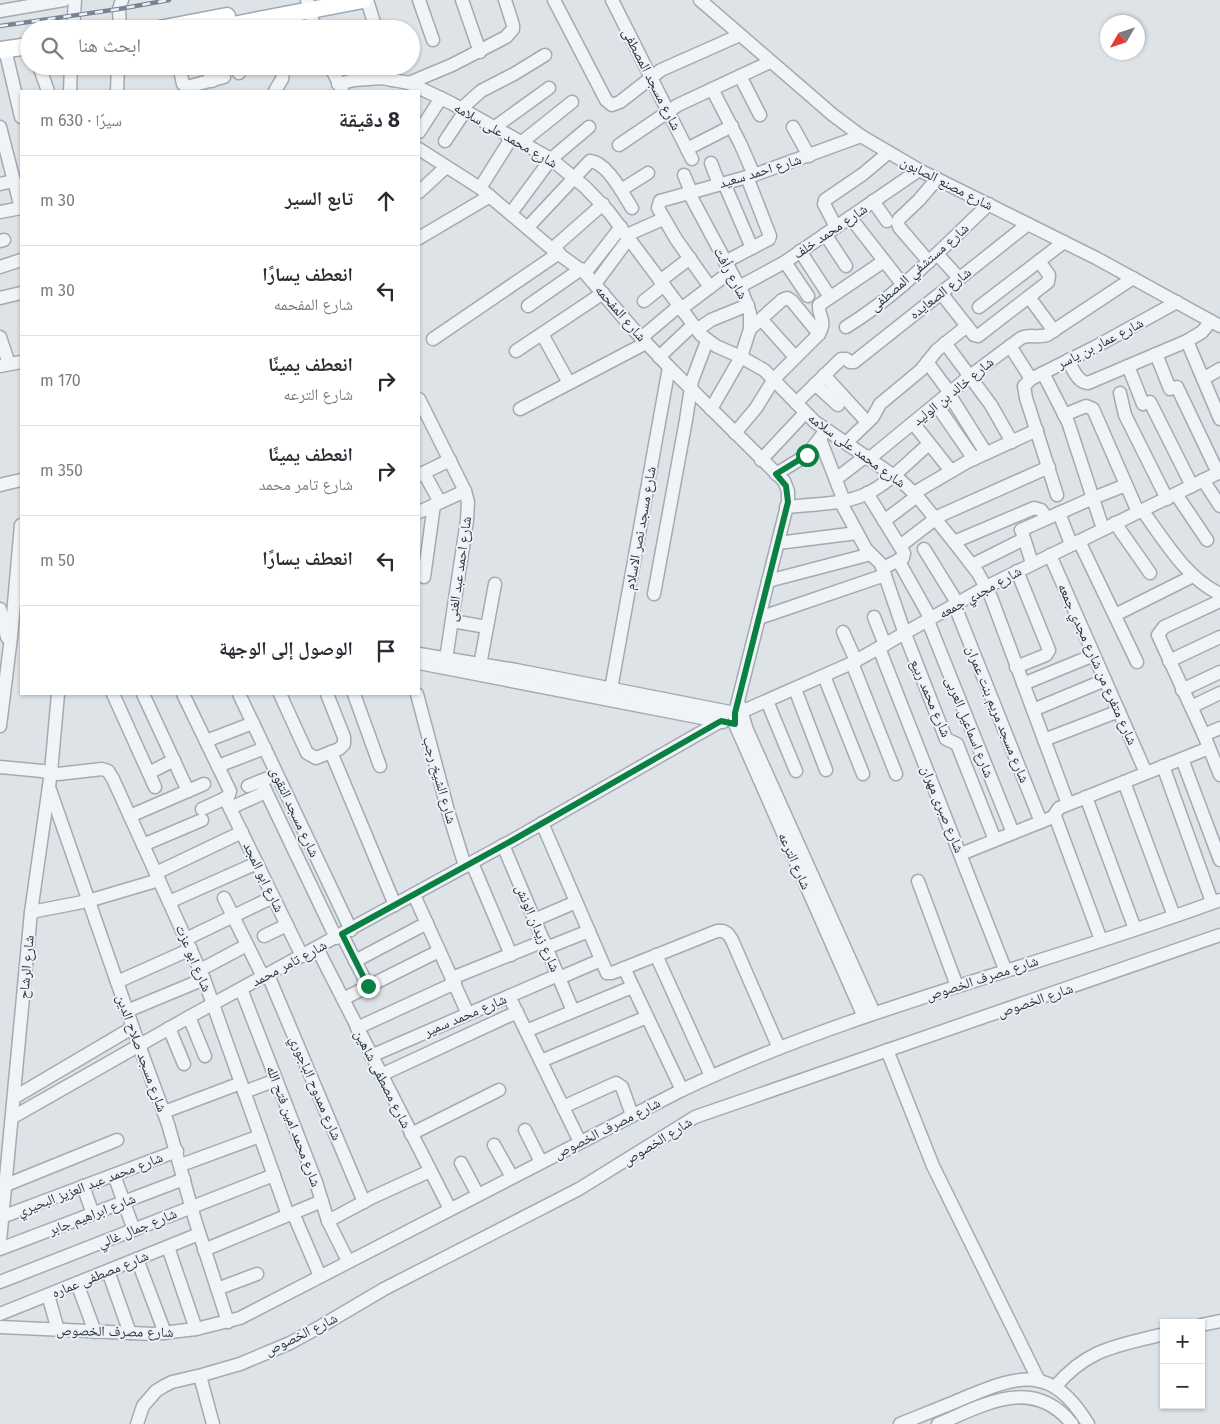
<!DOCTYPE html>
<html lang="ar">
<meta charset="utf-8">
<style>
:root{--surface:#fff;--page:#f7f7f7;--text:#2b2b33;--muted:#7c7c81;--line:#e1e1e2}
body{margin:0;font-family:"Fira Sans","Noto Naskh Arabic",sans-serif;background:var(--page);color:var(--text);direction:rtl}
.controls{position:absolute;right:15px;bottom:15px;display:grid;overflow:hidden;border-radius:0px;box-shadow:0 1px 4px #0004}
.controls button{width:45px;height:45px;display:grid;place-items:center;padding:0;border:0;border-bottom:1px solid var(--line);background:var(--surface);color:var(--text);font:25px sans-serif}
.compass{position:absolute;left:1100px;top:15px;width:45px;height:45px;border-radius:50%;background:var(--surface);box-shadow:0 1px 4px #0004;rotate:231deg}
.stop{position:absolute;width:15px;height:15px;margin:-11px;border:4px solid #0b8043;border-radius:50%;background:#fff}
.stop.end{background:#0b8043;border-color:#fff;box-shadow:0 1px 5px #0008}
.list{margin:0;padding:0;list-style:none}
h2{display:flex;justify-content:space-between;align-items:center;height:65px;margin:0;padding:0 20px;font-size:21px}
h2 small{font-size:16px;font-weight:400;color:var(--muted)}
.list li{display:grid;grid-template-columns:32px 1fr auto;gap:15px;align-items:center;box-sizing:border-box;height:90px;padding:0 20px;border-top:1px solid var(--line)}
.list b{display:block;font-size:19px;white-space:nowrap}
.list p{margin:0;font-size:16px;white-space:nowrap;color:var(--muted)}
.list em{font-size:16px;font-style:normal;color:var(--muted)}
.icon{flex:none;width:28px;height:28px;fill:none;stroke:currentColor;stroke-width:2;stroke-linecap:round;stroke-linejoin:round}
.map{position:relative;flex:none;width:1220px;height:1424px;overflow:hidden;direction:ltr}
.search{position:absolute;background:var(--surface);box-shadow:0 1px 4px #0004;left:20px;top:20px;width:400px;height:55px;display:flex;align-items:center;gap:12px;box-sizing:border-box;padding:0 18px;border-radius:28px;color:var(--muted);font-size:19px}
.panel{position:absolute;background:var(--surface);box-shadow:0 1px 4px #0004;left:20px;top:90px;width:400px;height:605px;border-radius:0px;direction:rtl}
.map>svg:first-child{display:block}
</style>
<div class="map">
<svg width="1220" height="1424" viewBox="0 0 1220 1424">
<rect width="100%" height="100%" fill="#dee3e8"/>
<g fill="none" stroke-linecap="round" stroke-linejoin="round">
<defs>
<g id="minor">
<path d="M307 0 315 29"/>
<path d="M367 0 376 29"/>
<path d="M419 0 433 40"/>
<path d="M462 0 480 52"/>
<path d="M554 0 606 100 612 105 620 102 661 70 740 35"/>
<path d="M612 0 692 159"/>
<path d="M700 0 833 115 861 136 919 170 1096 258 1220 326"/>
<path d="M0 11 64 0"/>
<path d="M73 29 75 0"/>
<path d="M120 29 119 9 122 0"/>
<path d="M5 49 21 117"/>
<path d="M39 66 48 91"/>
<path d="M179 66 183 84 187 87 224 77"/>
<path d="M208 66 212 81"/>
<path d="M238 66 239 73"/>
<path d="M330 66 342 89"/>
<path d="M388 66 392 80"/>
<path d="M740 76 760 115"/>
<path d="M409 83 452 65 506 37 513 29V25L505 0"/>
<path d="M338 84 354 80 382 78 409 83 451 103 551 159 585 187 609 212 701 335 716 346 741 357 764 370 815 422 900 480 917 496 954 542 978 573 991 597 1068 804"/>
<path d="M712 89 740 143 754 175"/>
<path d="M70 91 71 66"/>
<path d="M117 91 118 66"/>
<path d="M275 91 282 79 284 66"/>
<path d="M461 109 481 91 514 74 545 55"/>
<path d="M0 127 21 208"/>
<path d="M495 127 549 88"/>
<path d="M793 127 809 156"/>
<path d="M419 132 441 98"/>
<path d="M445 141 465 111"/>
<path d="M522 142 572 102"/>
<path d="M619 145 678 105 770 62"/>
<path d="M419 149 480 188 552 249 585 273 635 331 669 367 784 481 788 491V502L735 713V724L864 1017"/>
<path d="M687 149 732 126"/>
<path d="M711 163 719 184"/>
<path d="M684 175 691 192"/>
<path d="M724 183 752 248"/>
<path d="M0 184 14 181"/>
<path d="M480 188 512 137"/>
<path d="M621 190 648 173"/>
<path d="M419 192 446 167"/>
<path d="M689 193 743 294 750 313V329L741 357 711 409"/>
<path d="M873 201 887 221"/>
<path d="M0 212 21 208"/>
<path d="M511 213 551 159 589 127"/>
<path d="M850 217 903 285"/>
<path d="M528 227 590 161C607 162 623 194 632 208"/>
<path d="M836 227 824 204 825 200 863 174 888 153"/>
<path d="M825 234 846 266"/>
<path d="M627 235 663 219"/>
<path d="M419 238 490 196"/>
<path d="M0 241 4 240"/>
<path d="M552 249 603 204"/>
<path d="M800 251 830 297"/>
<path d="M937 254 959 278"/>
<path d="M725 262 769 239 770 236 747 177"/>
<path d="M785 262 808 296"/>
<path d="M929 262 899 227 898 223 899 219 919 200 937 179"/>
<path d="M0 267 21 260"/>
<path d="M585 273 621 227"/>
<path d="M660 281 690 258"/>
<path d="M595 284 629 238"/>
<path d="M710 287 676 239 658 208 660 201 754 175 861 136"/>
<path d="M739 287 785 262 919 170"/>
<path d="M941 293 974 335 978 336 1048 282 1049 275 1039 261"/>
<path d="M1029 297 1054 331"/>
<path d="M0 298 21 293"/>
<path d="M644 301 664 285"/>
<path d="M528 306 581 269"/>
<path d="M979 307 1064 242"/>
<path d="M681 309 730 272"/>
<path d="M761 319 795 357"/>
<path d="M846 327C900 294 943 247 989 204"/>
<path d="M750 329 782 300 787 298 792 301 819 334"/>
<path d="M697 330 711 320 748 305"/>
<path d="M542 334 569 383"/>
<path d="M0 337 9 364"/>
<path d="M641 338 679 306"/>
<path d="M433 339 559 253"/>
<path d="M1187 341 1220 419"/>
<path d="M945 343 991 405 1012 442"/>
<path d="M1010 346 1031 379"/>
<path d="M516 351 603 293"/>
<path d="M1156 354 1170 389"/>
<path d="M659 357 693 325"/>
<path d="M1068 360C1073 369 1077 382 1088 383L1187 341 1202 332 1211 321"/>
<path d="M927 362 950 393"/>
<path d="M0 366 21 362"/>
<path d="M1128 366 1143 404"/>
<path d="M1043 373 1068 422 1103 529"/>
<path d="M824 375 867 422"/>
<path d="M1203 379 1220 369"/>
<path d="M815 384 838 405"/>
<path d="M1177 387 1218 473"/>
<path d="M1120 393 1125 415 1167 499"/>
<path d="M949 394 986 453"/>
<path d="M419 399 465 491 468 502 467 520 446 659"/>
<path d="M1150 402 1192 486"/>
<path d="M796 403 841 359H846L850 362H854L1028 224"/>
<path d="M936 404 974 459"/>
<path d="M520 409 646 343"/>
<path d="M1064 415 1086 406 1093 409 1138 512"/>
<path d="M913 423 951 471"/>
<path d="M735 433 756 408 774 379 819 334C827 319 818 318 819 305L884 261"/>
<path d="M820 439 844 501"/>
<path d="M846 443 873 417 880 404 921 370 937 350 967 326"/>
<path d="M870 458 970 376 1021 338C1029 334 1038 338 1047 335L1133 278"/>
<path d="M761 460 805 413"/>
<path d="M424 473 440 502"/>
<path d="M776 474 807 455 826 430"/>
<path d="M419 475 450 460"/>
<path d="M836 479 866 456"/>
<path d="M1203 480 1220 506"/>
<path d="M0 485 21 480"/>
<path d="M867 493 904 553 903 558 883 568"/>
<path d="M914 493 967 462 1037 430"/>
<path d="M1176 494 1207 540"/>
<path d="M1057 495 1026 398 1024 386 1031 379 1095 347 1177 302"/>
<path d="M840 501 866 549 881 564 905 634 946 739 957 744 995 840"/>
<path d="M786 507C812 504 842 505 866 494 888 484 910 460 929 444"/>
<path d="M1142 510C1165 541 1185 577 1220 594"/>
<path d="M419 512 465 491"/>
<path d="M1059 513 1071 544"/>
<path d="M884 521 917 496"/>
<path d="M1115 523 1150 573"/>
<path d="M1021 530 1093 498 1126 485"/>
<path d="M1022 532 1032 563"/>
<path d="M1079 541 1137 662"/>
<path d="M954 542 1034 508 1041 510 1047 518"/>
<path d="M778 543 857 533"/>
<path d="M900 546 939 516 1049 467"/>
<path d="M924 549 958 604"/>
<path d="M1050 555 1146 773"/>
<path d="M898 560 931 619"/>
<path d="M972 565 1024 539"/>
<path d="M424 577 434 505"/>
<path d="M768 581 871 554"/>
<path d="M654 594 686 420 692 381 707 341"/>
<path d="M1220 601 1164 627 1158 635 1204 735 1220 775"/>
<path d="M955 606 1041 822"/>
<path d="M0 609 7 637"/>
<path d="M1115 615 1193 576"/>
<path d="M874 617 885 645"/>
<path d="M759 618 885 575"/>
<path d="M452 621 487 627"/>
<path d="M928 621 1013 833"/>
<path d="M843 632 856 661"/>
<path d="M879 648 1005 969"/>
<path d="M419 654 516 670 735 713"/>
<path d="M1169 661 1220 637"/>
<path d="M419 663 723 722"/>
<path d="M852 663 896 774"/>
<path d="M480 665 495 584"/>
<path d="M1016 667 1046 655 1049 650 1017 571"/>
<path d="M824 676 863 774"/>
<path d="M1023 684 1094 655"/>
<path d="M611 689 669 367"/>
<path d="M795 689 826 770"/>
<path d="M1182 690 1220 672"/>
<path d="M113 694 155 787"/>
<path d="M143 694 188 791"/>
<path d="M183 694 230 791 228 797 202 809"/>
<path d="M239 694 351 930"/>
<path d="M280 694 307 753 316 758 339 749 344 744V737L327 694"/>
<path d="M354 694 380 766"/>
<path d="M417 694 448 811 465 866"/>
<path d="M767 701 796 771"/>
<path d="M739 704 747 730 874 1013"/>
<path d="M1191 707 1220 693"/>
<path d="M1033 710 1105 680"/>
<path d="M741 712 852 663 986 587 1220 472"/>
<path d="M0 726 11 637 21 525"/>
<path d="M1204 735 1220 728"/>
<path d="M1044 740 1119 711"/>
<path d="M206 741 253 723"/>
<path d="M331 752 395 905"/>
<path d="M1182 759 1220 860"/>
<path d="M218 766 265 748"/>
<path d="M1163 766 1212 902"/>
<path d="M0 767 42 771 58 774 102 769 108 771 113 779 204 979 288 1215"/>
<path d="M149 773 174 760"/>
<path d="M261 781 336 938"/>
<path d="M1124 782 1174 916"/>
<path d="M248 786 268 778"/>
<path d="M49 787 139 1045 168 1124 195 1220 228 1322"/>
<path d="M1086 797 1135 929"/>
<path d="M225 798 302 956"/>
<path d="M230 808 266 792"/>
<path d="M130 816 204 784"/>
<path d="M1055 816 1101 940"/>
<path d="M542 823 607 973H612L717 931H723L728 934 732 940 779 1048"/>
<path d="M143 845 202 820"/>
<path d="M503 845 573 1011"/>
<path d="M961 854 1053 817 1059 808 1209 748"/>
<path d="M472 863 511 955"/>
<path d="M156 873 242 832"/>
<path d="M918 881 957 986"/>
<path d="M414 895 468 1014"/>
<path d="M224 898 263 977"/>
<path d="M169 902 257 863"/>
<path d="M31 912 88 901 159 880"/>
<path d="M534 920 576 902"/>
<path d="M342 935 368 986"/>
<path d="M264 936 287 925"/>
<path d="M186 939 273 897"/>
<path d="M317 948 450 1209"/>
<path d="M546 948 589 931"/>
<path d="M656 955 711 1076"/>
<path d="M355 961 427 923"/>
<path d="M624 968 682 1090"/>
<path d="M200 970 247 945"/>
<path d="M268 975 364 1202"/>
<path d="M452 978 544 941"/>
<path d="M559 978 601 960"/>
<path d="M117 982 191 949"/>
<path d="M241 989 316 1182 328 1221 348 1261"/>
<path d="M509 996 580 1142"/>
<path d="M343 999 439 951"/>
<path d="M127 1011 204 979"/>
<path d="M189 1017 205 1056"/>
<path d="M169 1028 184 1064"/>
<path d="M357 1028 455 983"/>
<path d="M526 1031 632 987"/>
<path d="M887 1050 933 1166 1039 1381"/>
<path d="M371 1056 558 975"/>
<path d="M541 1061 647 1017"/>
<path d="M381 1075 517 1012"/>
<path d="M244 1092 276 1080"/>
<path d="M15 1097 132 1028"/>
<path d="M563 1107 616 1083 622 1087 632 1115"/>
<path d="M164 1112 241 1083"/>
<path d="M13 1117 189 1017 513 840 721 721"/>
<path d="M525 1130 541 1162"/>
<path d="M411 1134 499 1090"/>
<path d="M494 1145 512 1177"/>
<path d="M461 1163 478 1195"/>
<path d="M181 1165 260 1136"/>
<path d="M114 1175 134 1230"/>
<path d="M6 1185 117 1140"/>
<path d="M83 1186 93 1214"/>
<path d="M293 1213 320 1276"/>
<path d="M2 1217 177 1151"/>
<path d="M328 1221 373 1197 430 1171"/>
<path d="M0 1241 31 912 51 772 58 694"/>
<path d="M168 1247 196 1329"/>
<path d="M0 1249 184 1179"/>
<path d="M204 1250 322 1201"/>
<path d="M137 1259 165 1333"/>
<path d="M108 1271 130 1333"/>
<path d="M0 1282 274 1175"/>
<path d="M77 1283 95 1332"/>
<path d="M217 1289 257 1274"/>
<path d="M48 1295 58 1330"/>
<path d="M0 1314 199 1234"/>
<path d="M1201 1325 1220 1321"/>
<path d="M0 1327 153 1334 196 1329 240 1318 682 1090C854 1008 1042 966 1220 900"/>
<path d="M200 1376 213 1424"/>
<path d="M1055 1387C1088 1348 1117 1346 1164 1334"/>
<path d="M137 1424 143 1406 156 1391 164 1386 172 1382 202 1375 240 1364 290 1343 323 1325 384 1289 579 1189 695 1117 1220 935"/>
<path d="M900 1424C922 1415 943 1407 964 1398 1020 1374 1052 1365 1088 1424"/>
<path d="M938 1424C984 1405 1033 1375 1072 1424"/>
</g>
<g id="major">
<path d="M159 29 227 16"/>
<path d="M212 29 363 0"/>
<path d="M0 50 29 46"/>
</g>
</defs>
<use href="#minor" stroke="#a3aab2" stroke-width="15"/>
<use href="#major" stroke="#9da9b5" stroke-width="19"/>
<use href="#minor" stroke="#f1f4f7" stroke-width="12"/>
<use href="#major" stroke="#fff" stroke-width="16"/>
<defs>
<path id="rail" d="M0 26 119 9 169 0"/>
</defs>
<use href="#rail" stroke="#778493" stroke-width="4.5"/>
<use href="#rail" stroke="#eef2f6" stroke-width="2.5" stroke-dasharray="8" stroke-linecap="butt"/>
</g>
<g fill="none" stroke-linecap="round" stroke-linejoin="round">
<path stroke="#0b8043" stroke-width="6" d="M368 986 342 934 513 840 721 721 735 724V713L788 502 786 486 776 474 807 455"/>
</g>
<g text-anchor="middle" stroke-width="4" stroke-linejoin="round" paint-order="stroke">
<g font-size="14" fill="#273240" stroke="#eef2f6">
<text transform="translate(652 79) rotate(63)" y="5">شارع مسجد المصطفى</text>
<text transform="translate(506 135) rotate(30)" y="5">شارع محمد على سلامه</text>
<text transform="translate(760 171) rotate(-17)" y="5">شارع احمد سعيد</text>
<text transform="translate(947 183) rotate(27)" y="5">شارع مصنع الصابون</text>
<text transform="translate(830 231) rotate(-34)" y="5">شارع محمد خلف</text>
<text transform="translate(919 267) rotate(-41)" y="5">شارع مستشفي المصطفى</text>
<text transform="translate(731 273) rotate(62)" y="5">شارع رأفت</text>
<text transform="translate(940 293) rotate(-38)" y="5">شارع الصعايده</text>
<text transform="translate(621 313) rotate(49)" y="5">شارع المفحمه</text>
<text transform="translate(1100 343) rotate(-27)" y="5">شارع عمار بن ياسر</text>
<text transform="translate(953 391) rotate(-39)" y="5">شارع خالد بن الوليد</text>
<text transform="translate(857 450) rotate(36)" y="5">شارع محمد على سلامه</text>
<text transform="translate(640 528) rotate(-80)" y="5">شارع مسجد نصر الاسلام</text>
<text transform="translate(459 569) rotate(-82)" y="5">شارع احمد عبد الغنى</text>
<text transform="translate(980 592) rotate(-29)" y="5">شارع مجدي جمعه</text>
<text transform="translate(1098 664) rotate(66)" y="5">شارع متفرع من شارع مجدي جمعه</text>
<text transform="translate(931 698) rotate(67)" y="5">شارع محمد ربيع</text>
<text transform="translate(998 714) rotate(68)" y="5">شارع مسجد مريم بنت عمران</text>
<text transform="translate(970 727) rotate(68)" y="5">شارع اسماعيل العربى</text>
<text transform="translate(440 780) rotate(74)" y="5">شارع الشيخ رجب</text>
<text transform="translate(943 809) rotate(68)" y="5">شارع صبرى مهران</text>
<text transform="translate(295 812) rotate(65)" y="5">شارع مسجد التقوى</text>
<text transform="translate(795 861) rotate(66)" y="5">شارع الترعه</text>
<text transform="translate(264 877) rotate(64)" y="5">شارع ابو المجد</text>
<text transform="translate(538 928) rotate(67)" y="5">شارع زيدان الونش</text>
<text transform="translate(194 958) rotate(67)" y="5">شارع ابو عزت</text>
<text transform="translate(289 963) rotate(-28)" y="5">شارع تامر محمد</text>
<text transform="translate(26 967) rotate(-85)" y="5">شارع الرشاح</text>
<text transform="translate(982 978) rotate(-18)" y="5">شارع مصرف الخصوص</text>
<text transform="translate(1035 1000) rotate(-19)" y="5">شارع الخصوص</text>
<text transform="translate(465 1015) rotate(-23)" y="5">شارع محمد سمير</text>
<text transform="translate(142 1053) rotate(70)" y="5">شارع مسجد صلاح الدين</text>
<text transform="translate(383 1079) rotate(63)" y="5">شارع مصطفى شاهين</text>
<text transform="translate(316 1088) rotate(67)" y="5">شارع ممدوح الباجوري</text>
<text transform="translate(294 1126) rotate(69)" y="5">شارع محمد امين فتح الله</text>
<text transform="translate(607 1128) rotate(-27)" y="5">شارع مصرف الخصوص</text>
<text transform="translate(657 1141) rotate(-32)" y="5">شارع الخصوص</text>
<text transform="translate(90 1184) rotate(-21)" y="5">شارع محمد عبد العزيز البحيري</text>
<text transform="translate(92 1214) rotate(-21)" y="5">شارع ابراهيم جابر</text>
<text transform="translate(137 1228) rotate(-22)" y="5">شارع جمال غالي</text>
<text transform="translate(100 1274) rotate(-22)" y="5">شارع مصطفى عماره</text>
<text transform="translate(115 1331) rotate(1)" y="5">شارع مصرف الخصوص</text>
<text transform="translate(301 1334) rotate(-26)" y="5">شارع الخصوص</text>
</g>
</g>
</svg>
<div class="controls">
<button>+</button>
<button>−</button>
</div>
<svg class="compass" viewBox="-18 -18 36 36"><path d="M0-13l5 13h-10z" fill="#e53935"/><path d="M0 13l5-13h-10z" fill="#7c7c81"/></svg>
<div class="stop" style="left:807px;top:455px"></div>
<div class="stop end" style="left:368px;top:986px"></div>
<div class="search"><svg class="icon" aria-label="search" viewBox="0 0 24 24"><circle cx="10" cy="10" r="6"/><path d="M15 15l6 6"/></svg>ابحث هنا</div>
<section class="panel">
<h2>8 دقيقة<small>سيرًا · 630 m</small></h2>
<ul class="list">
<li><svg class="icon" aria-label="ahead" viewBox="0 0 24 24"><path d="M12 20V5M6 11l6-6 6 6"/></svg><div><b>تابع السير</b></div><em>30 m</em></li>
<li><svg class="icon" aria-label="left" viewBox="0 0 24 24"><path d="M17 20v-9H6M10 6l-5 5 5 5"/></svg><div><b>انعطف يسارًا</b><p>شارع المفحمه</p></div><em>30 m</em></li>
<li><svg class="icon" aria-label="right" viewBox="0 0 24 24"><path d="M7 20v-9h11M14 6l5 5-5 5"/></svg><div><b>انعطف يمينًا</b><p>شارع الترعه</p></div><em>170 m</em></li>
<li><svg class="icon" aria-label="right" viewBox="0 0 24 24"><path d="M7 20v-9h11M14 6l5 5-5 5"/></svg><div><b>انعطف يمينًا</b><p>شارع تامر محمد</p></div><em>350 m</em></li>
<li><svg class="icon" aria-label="left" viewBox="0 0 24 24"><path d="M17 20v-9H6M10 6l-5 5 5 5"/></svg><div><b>انعطف يسارًا</b></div><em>50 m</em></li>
<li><svg class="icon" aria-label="arrive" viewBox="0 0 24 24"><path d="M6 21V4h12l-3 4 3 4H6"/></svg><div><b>الوصول إلى الوجهة</b></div></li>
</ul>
</section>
</div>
